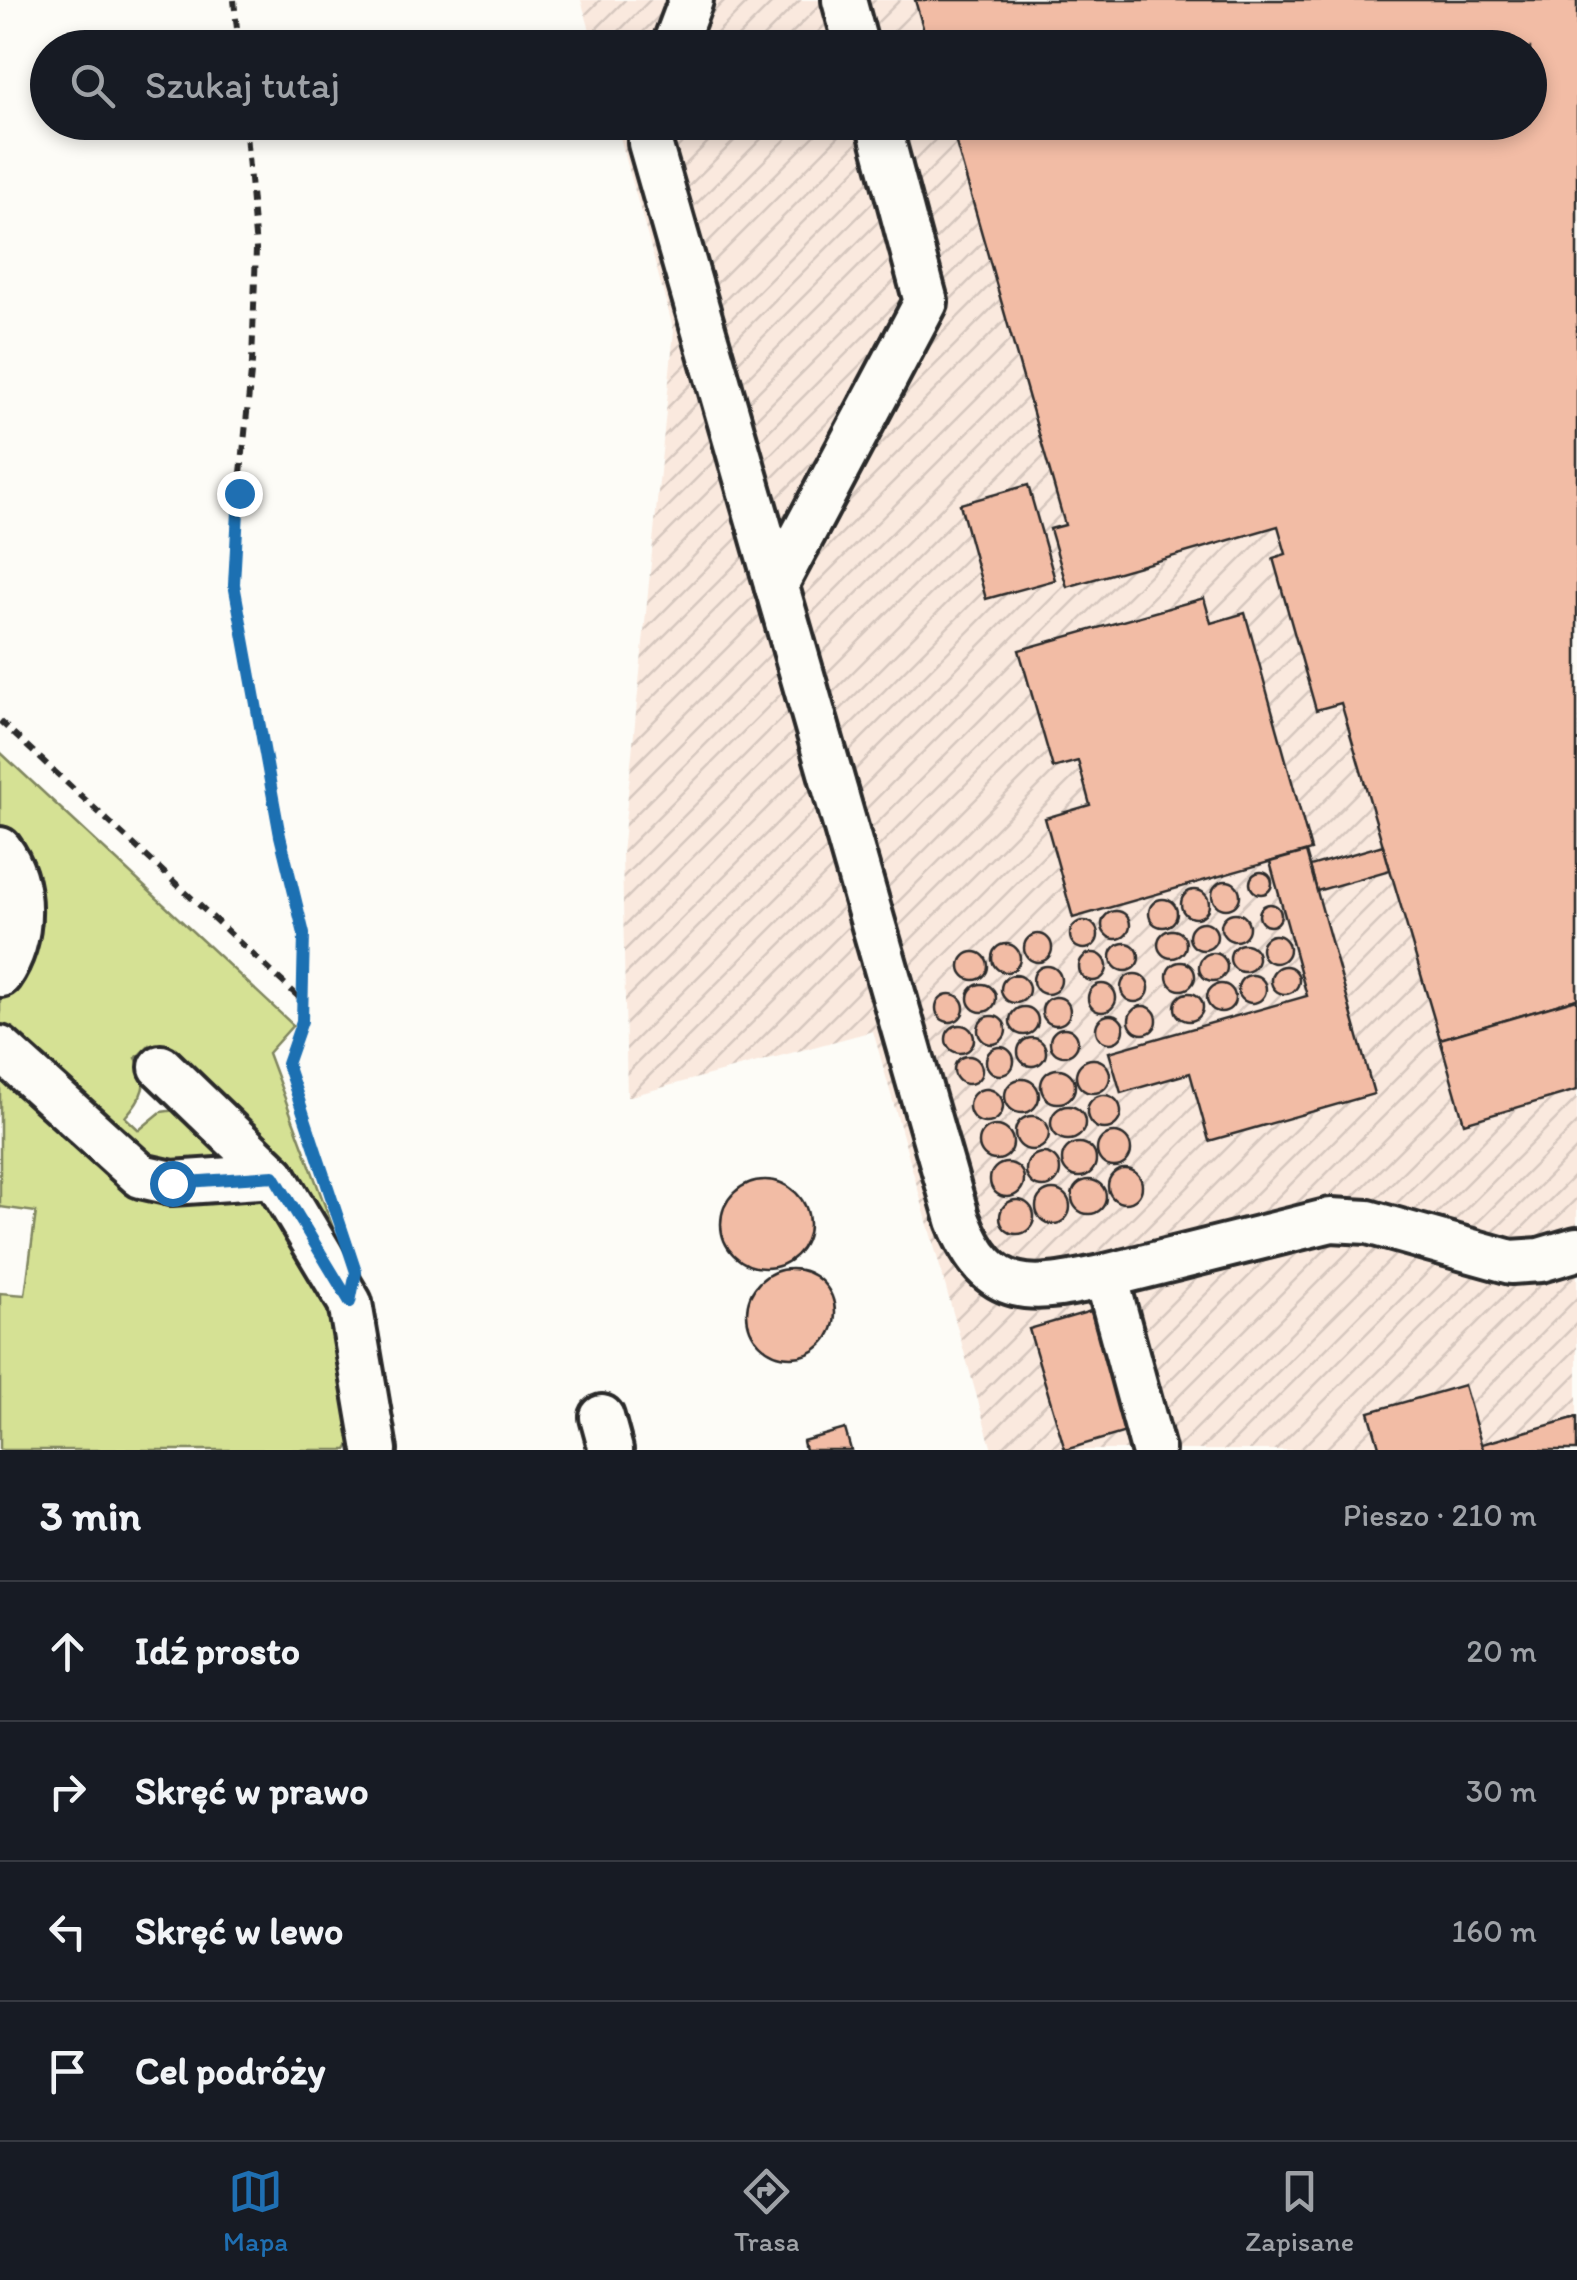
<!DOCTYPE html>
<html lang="pl">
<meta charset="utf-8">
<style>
:root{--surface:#171b24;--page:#20242c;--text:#f1f3f6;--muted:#9ea1a6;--line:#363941;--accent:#1f6fb2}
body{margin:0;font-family:Itim,sans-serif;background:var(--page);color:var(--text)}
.stop{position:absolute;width:30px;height:30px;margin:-22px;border:8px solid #1f6fb2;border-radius:50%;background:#fff}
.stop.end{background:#1f6fb2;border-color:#fff;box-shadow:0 2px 10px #0008}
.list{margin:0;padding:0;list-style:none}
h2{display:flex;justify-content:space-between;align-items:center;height:130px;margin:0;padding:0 40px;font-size:42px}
h2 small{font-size:32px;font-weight:400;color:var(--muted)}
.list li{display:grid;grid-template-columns:65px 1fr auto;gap:30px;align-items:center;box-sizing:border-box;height:140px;padding:0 40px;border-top:2px solid var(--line)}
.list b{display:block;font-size:38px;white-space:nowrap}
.list em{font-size:32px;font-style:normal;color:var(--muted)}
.icon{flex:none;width:55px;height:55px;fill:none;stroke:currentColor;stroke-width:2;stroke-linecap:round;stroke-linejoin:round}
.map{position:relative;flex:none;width:1577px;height:1450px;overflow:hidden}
.search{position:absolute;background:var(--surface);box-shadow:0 5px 15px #0003;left:30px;right:30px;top:30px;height:110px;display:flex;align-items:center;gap:25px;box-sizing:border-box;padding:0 35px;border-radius:55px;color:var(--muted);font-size:38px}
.sheet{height:690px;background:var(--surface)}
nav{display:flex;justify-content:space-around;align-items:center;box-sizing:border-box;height:140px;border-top:2px solid var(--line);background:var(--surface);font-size:28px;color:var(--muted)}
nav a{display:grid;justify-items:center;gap:5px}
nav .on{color:var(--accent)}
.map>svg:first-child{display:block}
</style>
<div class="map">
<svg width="1577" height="1450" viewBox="0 0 1577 1450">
<defs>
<pattern id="industrial-furrows" width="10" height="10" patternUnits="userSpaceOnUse" patternTransform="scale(2.5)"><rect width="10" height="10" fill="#fae9de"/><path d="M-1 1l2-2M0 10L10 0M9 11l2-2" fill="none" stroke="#d6c8bf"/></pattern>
</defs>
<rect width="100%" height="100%" fill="#fdfcf7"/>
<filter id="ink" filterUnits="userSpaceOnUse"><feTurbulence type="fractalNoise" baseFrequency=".01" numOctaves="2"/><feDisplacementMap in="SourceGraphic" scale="20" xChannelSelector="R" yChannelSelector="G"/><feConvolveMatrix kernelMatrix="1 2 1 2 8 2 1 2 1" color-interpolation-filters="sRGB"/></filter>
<g filter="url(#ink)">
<path fill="url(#industrial-furrows)" d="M581 0H1577V1450H992L873 1031 627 1097 622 854 674 331 616 123 1530 122V48L595 47Z"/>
<g fill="#d5e194" stroke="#808660" stroke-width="2.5">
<path d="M0 752 293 1025 268 1053 350 1273 217 1107 149 1045 136 1058C151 1082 142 1098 125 1117L139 1130 161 1112 176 1110 225 1152 223 1162 166 1174 0 1035Z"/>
<path d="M0 1060 137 1183 261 1194 328 1281 359 1429 347 1450H0V1293L25 1295 36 1212 0 1207Z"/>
</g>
<g fill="#f2bca5" stroke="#2b2b2b" stroke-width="2.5">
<path d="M915 0H1577V999L1440 1039 1341 703 1316 710 1273 558 1286 554 1278 526 1067 587 1050 529 1065 525 950 122H1530V48H929Z"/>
<path d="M1028 485 1055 580 986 599 960 504Z"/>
<path d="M1204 598 1211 623 1245 613 1311 850 1073 918 1045 818 1090 805 1078 761 1053 768 1019 650Z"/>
<path d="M1383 845 1390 870 1317 891 1310 866Z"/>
<path d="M1306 852 1374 1094 1209 1141 1190 1073 1121 1093 1109 1052 1307 996 1270 862Z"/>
<circle cx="1261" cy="883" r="11"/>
<circle cx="1226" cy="895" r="14"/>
<circle cx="1195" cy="904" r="14"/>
<circle cx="1163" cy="913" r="14"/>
<circle cx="1270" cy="915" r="11"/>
<circle cx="1116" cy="925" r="14"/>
<circle cx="1235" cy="927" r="14"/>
<circle cx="1084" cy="935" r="14"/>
<circle cx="1203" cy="936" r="14"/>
<circle cx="1172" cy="944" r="14"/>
<circle cx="1038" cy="948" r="14"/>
<circle cx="1275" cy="949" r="14"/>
<circle cx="1125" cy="957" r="14"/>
<circle cx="1244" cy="958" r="14"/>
<circle cx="1006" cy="958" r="14"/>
<circle cx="974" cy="966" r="14"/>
<circle cx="1213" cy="967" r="14"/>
<circle cx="1093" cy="967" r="14"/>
<circle cx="1181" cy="976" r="14"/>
<circle cx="1047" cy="980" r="14"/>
<circle cx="1285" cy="980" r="14"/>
<circle cx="1135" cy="988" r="14"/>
<circle cx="1015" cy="989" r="14"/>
<circle cx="1252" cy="989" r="14"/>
<circle cx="1102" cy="998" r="14"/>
<circle cx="1221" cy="998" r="14"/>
<circle cx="982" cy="998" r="14"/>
<circle cx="1189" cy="1007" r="14"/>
<circle cx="950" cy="1008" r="14"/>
<circle cx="1056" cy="1011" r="14"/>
<path d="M1577 999V1090L1464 1123 1440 1039Z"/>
<circle cx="1143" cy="1020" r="14"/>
<circle cx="1024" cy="1021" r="14"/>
<circle cx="1110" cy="1029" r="14"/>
<circle cx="992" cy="1030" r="14"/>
<circle cx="960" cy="1039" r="14"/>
<circle cx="1064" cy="1042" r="14"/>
<circle cx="1032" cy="1052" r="14"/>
<circle cx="1000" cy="1061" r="14"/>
<circle cx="968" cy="1070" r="14"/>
<circle cx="1093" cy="1076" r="17"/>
<circle cx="1058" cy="1086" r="17"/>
<circle cx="1022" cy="1096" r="17"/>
<circle cx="986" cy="1106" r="17"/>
<circle cx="1104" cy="1112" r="17"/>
<circle cx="1068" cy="1123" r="17"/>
<circle cx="1032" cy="1133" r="17"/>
<circle cx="996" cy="1143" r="17"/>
<circle cx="1114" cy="1150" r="17"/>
<circle cx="1079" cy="1160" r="17"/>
<circle cx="1043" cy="1170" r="17"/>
<circle cx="1007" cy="1180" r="17"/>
<circle cx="1125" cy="1186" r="17"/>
<circle cx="765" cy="1224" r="44"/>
<circle cx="1089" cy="1197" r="17"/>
<circle cx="1053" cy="1207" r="17"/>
<circle cx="1017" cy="1217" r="17"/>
<circle cx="791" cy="1313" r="44"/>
<path d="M1091 1311 1126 1432 1065 1450 1029 1329Z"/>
<path d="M1464 1385 1483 1450H1380L1369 1412Z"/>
<path d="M1577 1417V1450H1483L1482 1444Z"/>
<path d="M845 1429 851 1450H805L803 1441Z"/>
</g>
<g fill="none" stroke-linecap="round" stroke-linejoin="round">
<defs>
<g id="minor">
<path d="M844 0 857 48"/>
<path d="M673 48 691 0"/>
<path d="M650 122V143L958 1220C990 1301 1032 1292 1106 1276L1153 1450"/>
<path d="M776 585 926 302 878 122"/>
<path d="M0 849C26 884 25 939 0 975"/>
<path d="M0 1048 141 1176 172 1183 274 1176"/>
<path d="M161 1067 274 1176 350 1303 375 1450"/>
<path d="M1106 1276 1331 1220 1368 1222 1511 1262 1540 1260 1577 1249"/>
<path d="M602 1417 611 1450"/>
</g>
</defs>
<use href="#minor" stroke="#2b2b2b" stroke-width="50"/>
<g stroke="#2b2b2b" stroke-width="6" stroke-dasharray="10 8" stroke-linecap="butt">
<path d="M234 0 239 48"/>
<path d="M245 122 256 249 252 363 239 493 235 584 280 836 304 934 302 1021 287 1063 328 1188"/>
<path d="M0 721 302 1000"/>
</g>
<use href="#minor" stroke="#fdfcf7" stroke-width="42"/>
</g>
</g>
<g fill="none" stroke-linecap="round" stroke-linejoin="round" filter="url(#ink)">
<path stroke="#1f6fb2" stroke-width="12" d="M172 1183 274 1176 350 1302 356 1272 287 1064 302 1021 304 934 280 836 234 584 239 493"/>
</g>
</svg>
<div class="stop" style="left:172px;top:1183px"></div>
<div class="stop end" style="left:239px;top:493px"></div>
<div class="search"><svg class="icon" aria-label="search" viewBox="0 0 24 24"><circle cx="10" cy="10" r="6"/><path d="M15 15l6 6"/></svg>Szukaj tutaj</div>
</div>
<section class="sheet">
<h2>3 min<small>Pieszo · 210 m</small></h2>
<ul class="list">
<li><svg class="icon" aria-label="ahead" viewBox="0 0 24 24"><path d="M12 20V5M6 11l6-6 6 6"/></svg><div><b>Idź prosto</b></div><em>20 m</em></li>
<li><svg class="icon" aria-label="right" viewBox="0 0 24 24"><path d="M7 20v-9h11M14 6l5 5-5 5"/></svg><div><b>Skręć w prawo</b></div><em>30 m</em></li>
<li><svg class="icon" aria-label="left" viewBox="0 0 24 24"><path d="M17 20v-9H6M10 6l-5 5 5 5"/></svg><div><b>Skręć w lewo</b></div><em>160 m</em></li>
<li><svg class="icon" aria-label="arrive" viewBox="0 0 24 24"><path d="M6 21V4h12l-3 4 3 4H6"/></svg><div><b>Cel podróży</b></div></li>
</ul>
</section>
<nav>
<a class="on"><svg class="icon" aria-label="map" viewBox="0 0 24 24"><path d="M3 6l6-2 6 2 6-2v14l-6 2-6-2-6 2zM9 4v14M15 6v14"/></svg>Mapa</a>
<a><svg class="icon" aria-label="directions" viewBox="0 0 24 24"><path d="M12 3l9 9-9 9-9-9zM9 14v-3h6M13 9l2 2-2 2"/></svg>Trasa</a>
<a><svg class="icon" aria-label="saved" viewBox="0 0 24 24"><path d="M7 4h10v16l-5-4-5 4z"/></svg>Zapisane</a>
</nav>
